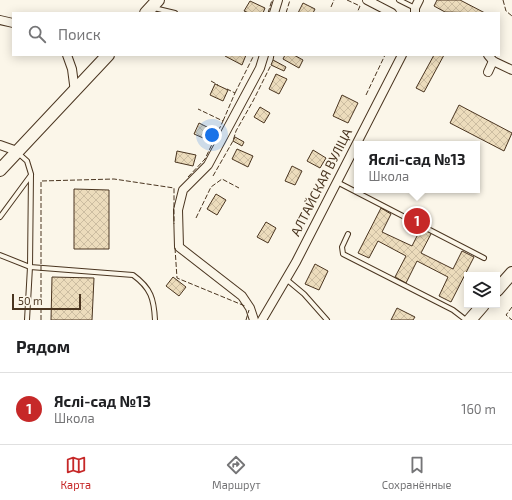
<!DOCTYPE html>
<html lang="ru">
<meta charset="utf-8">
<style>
:root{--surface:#fff;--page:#f6f6f6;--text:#202124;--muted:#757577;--line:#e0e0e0;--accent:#c62828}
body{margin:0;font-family:"Exo 2",sans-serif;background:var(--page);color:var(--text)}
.controls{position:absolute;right:12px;bottom:12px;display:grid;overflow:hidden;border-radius:0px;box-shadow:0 2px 10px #0003}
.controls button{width:36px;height:36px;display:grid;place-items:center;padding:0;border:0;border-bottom:1px solid var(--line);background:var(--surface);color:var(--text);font:20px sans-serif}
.scale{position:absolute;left:12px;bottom:10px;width:69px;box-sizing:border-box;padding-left:4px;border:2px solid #4a3520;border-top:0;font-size:11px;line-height:14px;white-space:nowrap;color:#4a3520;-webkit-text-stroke:3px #fbf6e9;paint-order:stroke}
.you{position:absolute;left:212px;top:135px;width:14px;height:14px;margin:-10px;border:3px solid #fff;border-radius:50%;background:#1a73e8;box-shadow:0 0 0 6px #1a73e833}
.badge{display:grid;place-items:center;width:26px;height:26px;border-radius:50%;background:var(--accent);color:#fff;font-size:13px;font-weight:700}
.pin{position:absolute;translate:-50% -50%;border:2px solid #fff;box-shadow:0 1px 4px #0006}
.popup{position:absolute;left:354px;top:141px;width:126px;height:52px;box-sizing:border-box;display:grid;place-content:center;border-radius:0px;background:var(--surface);filter:drop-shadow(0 1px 3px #0005);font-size:13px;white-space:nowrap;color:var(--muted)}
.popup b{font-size:15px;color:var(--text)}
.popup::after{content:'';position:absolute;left:50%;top:100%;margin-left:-8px;border:8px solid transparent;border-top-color:var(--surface)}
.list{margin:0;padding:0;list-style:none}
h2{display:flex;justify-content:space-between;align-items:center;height:52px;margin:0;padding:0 16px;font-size:17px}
h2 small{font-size:13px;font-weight:400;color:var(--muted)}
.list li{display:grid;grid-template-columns:26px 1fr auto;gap:12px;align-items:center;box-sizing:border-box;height:72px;padding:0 16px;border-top:1px solid var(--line)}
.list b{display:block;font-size:15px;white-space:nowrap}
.list p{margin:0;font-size:13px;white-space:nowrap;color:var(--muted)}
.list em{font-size:13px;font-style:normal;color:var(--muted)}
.icon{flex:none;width:22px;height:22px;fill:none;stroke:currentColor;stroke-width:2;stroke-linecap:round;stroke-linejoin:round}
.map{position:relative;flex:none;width:512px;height:320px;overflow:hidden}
.search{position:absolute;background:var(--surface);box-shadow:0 2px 10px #0003;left:12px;right:12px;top:12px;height:44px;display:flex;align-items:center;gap:10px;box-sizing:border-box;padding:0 14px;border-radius:0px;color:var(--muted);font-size:15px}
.sheet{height:124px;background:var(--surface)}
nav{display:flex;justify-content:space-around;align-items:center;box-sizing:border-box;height:56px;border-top:1px solid var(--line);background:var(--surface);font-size:11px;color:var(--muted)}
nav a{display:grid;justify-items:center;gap:2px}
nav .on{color:var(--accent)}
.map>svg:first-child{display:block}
</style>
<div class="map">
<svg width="512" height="320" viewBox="0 0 512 320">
<defs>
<pattern id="building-cross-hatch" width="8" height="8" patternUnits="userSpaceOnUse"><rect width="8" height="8" fill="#ecdcbc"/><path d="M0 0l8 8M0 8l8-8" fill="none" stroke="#ccbda1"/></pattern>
</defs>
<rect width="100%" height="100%" fill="#fbf6e9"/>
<g fill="url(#building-cross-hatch)" stroke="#4a3520">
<path d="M437 0H460L485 13 445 12 434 6Z"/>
<path d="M250 1 265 8 263 13H249L244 11Z"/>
<path d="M303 3 315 9 313 13H298Z"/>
<path d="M226 55H246L242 65 225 56Z"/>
<path d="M285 55H294L303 60 299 68 283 59Z"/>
<path d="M434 55H444L424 92 416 88Z"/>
<path d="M273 60 286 67 284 71 271 65Z"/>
<path d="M276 74 287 79 279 94 269 89Z"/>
<path d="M215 84 228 90 223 101 210 95Z"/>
<path d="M342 95 358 103 348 123 333 116Z"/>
<path d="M459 105 512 133 504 151 450 123Z"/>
<path d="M260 107 270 113 264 123 254 117Z"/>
<path d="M199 123 215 131 210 141 194 134Z"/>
<path d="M235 137 244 142 242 146 233 141Z"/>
<path d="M237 149 253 156 248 167 232 159Z"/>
<path d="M313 150 326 158 320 168 307 161Z"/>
<path d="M177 151 196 155 193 166 175 162Z"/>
<path d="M292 166 302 171 295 185 285 181Z"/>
<path d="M74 189 109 190V249H74Z"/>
<path d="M216 194 226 200 217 215 207 209Z"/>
<path d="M381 208 391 214 382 232 412 246 422 226 432 232 421 253 453 269 462 251 474 257 451 302 439 296 448 277 417 261 406 283 395 277 406 256 378 241 369 258 358 253Z"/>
<path d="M266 222 276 228 268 243 257 237Z"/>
<path d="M315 264 328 271 319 290 305 284Z"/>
<path d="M52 277 94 278 92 320H51Z"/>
<path d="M173 277 186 287 179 296 166 286Z"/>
<path d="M397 308 415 317 413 320H391Z"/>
</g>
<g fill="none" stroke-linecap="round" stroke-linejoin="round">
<defs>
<g id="lane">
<path d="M399 0 415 8"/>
<path d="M154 8 175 13"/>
<path d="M18 153 27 161 31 174 30 267 27 320"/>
<path d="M337 182 484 258"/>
<path d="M0 217 31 175"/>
<path d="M348 234 342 247 343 254 453 310 466 320"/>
<path d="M0 255 30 267 133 275C151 288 154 299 155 320"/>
<path d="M286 279 304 294 327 320"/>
</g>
<g id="street">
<path d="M367 0 392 13"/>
<path d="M274 13 278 0"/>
<path d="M415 13V8L419 0"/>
<path d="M0 20 13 23"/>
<path d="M67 55 72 69 75 92"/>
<path d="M488 55 493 61 512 70"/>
<path d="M488 72 493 61"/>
<path d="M0 145 17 151"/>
<path d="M254 320 250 308 242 296 179 247 178 210 183 190 208 165 260 68 264 55"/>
<path d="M262 320 296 262 402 55"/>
</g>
<g id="secondary">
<path d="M146 13 158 0"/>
<path d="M0 170 108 55"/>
<path d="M497 290 512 273"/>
<path d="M470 320 483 305"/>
</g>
</defs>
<use href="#lane" stroke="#4a3520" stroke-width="6"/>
<use href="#street" stroke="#4a3520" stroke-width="10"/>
<use href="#secondary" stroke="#4a3520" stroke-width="14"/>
<use href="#lane" stroke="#fbf6e9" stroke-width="4"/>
<use href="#street" stroke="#fbf6e9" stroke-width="8"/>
<use href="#secondary" stroke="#fbf6e9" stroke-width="12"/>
<g stroke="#4a3520" stroke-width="1" stroke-dasharray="5 2" stroke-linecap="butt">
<path d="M347 0 360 6 357 13"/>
<path d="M503 0 506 11 512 16"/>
<path d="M331 7 334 0"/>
<path d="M268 13 272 0"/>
<path d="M286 13 290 0"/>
<path d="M273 60 274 55"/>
<path d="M211 81 218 85"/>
<path d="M235 93 254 55"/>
<path d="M366 95 385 55"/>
<path d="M223 121 235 93 227 89"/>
<path d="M213 176 233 141 236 131 253 101 271 65"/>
<path d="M188 177 205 159 223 121 198 109"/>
<path d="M196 218 211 187 222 179 239 188"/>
<path d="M175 248 177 278 245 306"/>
<path d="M512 307 506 315 512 320"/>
<path d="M41 320V181L114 179 174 188V224"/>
<path d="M246 320 249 310"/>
</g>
</g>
<g text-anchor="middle" stroke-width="3" stroke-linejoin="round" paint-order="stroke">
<g font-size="13" fill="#4a3520" stroke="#fbf6e9">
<text transform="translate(321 182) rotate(-63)" y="5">АЛТАЙСКАЯ ВУЛІЦА</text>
</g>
</g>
</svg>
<div class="controls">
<button><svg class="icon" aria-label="layers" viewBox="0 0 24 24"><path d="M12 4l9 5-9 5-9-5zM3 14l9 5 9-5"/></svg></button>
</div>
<div class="scale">50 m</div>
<div class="you"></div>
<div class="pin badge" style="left:417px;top:221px">1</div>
<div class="popup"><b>Яслі-сад №13</b>Школа</div>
<div class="search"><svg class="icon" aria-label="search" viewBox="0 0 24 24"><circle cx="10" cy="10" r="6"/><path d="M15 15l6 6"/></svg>Поиск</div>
</div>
<section class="sheet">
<h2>Рядом<small></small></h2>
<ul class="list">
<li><span class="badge">1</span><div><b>Яслі-сад №13</b><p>Школа</p></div><em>160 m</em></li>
</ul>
</section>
<nav>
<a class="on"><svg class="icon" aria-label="map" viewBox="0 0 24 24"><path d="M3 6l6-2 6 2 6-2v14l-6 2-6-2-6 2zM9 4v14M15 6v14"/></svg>Карта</a>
<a><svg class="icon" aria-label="directions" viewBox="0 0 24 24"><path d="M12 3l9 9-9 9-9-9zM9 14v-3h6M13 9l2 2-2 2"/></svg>Маршрут</a>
<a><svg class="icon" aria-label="saved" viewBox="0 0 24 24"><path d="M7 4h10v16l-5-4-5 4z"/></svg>Сохранённые</a>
</nav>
